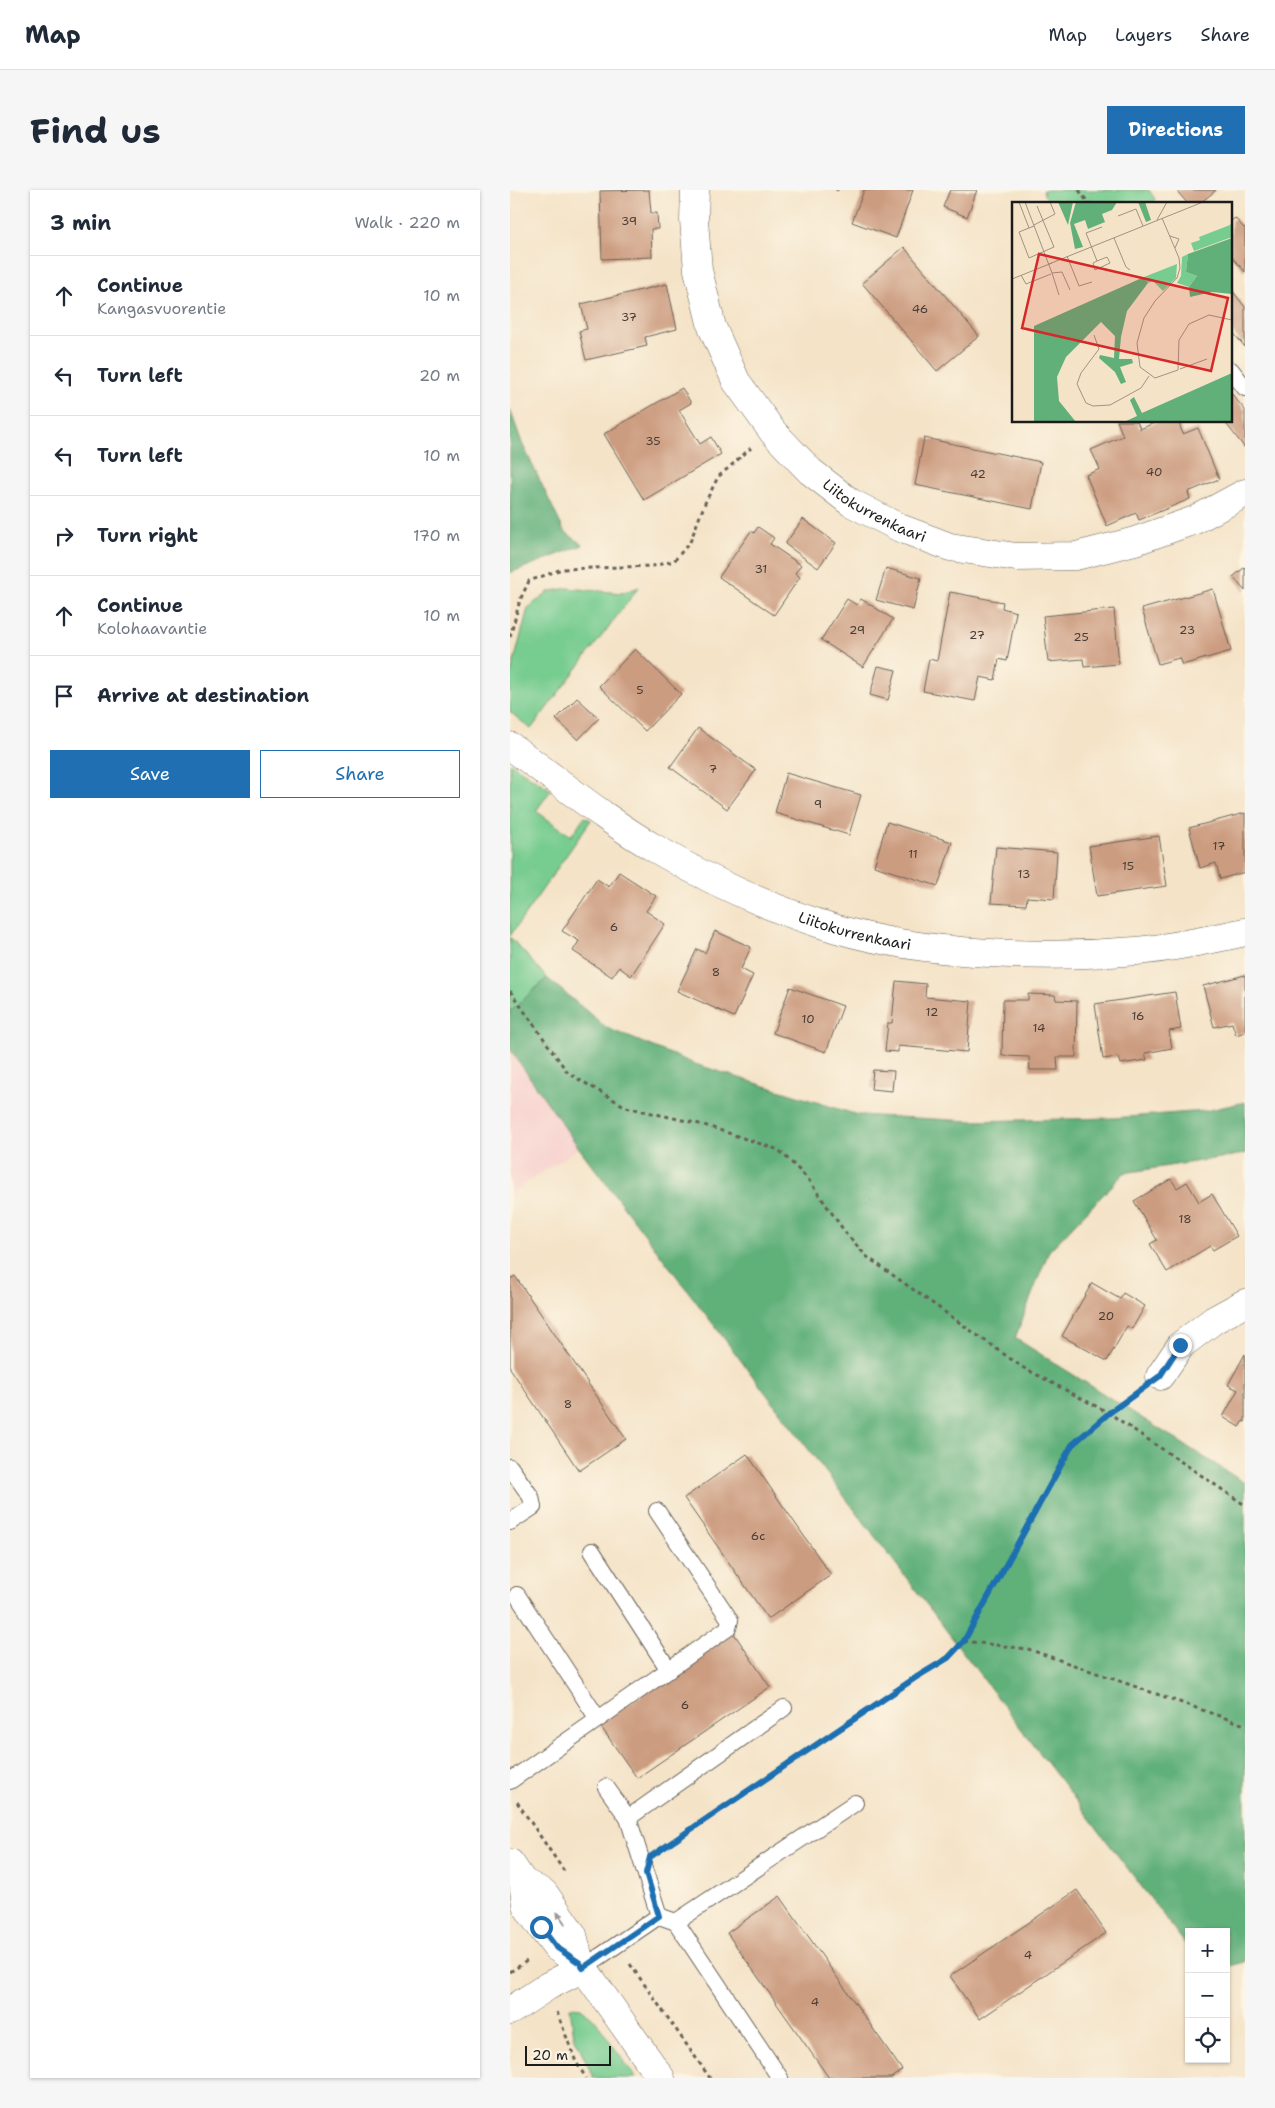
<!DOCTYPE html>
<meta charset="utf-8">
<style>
:root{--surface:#fff;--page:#f6f6f7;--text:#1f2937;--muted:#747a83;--line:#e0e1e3;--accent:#1f6fb2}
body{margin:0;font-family:"Shantell Sans",sans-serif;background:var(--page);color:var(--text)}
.controls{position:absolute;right:15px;bottom:15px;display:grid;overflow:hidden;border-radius:0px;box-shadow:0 1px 4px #0004}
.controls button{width:45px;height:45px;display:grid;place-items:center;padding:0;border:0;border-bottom:1px solid var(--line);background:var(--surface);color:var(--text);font:25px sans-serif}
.scale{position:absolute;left:15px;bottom:12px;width:86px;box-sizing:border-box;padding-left:5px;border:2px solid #1c1c1c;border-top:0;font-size:14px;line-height:18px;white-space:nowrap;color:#1c1c1c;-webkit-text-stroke:4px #fcf5e5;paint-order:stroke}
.stop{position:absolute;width:15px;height:15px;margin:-11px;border:4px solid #1f6fb2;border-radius:50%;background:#fff}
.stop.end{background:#1f6fb2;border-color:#fff;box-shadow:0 1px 5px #0008}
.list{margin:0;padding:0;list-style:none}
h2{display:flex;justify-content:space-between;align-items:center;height:65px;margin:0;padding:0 20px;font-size:21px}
h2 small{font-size:16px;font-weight:400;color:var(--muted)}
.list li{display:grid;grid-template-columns:32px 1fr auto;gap:15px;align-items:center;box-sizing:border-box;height:80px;padding:0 20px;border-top:1px solid var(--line)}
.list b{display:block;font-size:19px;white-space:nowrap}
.list p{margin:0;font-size:16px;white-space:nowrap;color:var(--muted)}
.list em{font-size:16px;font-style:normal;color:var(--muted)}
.actions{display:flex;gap:10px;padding:15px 20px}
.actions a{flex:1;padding:11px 0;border:1px solid var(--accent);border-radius:0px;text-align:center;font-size:18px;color:var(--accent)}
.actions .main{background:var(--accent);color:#fff}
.icon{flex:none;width:28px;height:28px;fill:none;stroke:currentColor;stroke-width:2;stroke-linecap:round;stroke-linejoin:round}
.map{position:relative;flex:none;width:735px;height:1888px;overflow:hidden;border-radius:0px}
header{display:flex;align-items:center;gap:30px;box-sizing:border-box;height:70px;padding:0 25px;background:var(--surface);border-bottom:1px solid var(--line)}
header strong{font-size:24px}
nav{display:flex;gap:28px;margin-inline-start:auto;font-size:18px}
.intro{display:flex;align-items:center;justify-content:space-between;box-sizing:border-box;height:120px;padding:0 30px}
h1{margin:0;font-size:35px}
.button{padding:12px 22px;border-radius:0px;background:var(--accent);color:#fff;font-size:18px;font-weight:700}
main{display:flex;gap:30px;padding:0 30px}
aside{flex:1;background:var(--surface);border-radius:0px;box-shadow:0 1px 4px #0004}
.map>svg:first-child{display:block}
</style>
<header>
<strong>Map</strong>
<nav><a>Map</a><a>Layers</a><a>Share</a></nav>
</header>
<div class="intro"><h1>Find us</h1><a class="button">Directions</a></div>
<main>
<aside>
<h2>3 min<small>Walk · 220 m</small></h2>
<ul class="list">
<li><svg class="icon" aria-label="ahead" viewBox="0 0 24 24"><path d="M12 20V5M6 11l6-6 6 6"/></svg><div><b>Continue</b><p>Kangasvuorentie</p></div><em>10 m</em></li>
<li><svg class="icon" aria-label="left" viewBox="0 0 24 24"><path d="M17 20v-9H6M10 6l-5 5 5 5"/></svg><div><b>Turn left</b></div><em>20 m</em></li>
<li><svg class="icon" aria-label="left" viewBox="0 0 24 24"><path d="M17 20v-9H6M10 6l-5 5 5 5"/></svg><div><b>Turn left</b></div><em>10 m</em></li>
<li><svg class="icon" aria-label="right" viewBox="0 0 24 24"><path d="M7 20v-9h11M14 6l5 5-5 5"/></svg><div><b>Turn right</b></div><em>170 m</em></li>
<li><svg class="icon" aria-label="ahead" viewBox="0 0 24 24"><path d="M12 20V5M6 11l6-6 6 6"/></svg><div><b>Continue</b><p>Kolohaavantie</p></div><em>10 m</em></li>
<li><svg class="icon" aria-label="arrive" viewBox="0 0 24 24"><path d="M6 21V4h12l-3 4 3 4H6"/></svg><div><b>Arrive at destination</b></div></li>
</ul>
<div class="actions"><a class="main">Save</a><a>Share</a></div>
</aside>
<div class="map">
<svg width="735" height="1888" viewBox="0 0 735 1888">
<rect width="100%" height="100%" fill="#fcf5e5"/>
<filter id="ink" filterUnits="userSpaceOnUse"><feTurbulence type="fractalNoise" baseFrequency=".02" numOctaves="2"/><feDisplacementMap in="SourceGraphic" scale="10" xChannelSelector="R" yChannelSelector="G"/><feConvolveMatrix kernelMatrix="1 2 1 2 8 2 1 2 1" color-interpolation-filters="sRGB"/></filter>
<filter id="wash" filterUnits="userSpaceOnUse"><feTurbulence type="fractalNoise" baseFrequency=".0096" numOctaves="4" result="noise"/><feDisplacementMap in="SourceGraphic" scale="20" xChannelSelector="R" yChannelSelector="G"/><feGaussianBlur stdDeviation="1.12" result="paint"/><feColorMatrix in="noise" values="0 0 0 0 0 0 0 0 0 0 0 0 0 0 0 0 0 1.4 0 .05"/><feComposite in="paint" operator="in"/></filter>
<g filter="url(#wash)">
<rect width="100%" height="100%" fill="#f4e3c7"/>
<path fill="#f7d0cd" d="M0 859 69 958 0 1004Z"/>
<g fill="#77cc90" stroke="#4a7456">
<path d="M533 0H639L645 9 642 14H542L534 5Z"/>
<path d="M129 397 21 539 0 522V487L18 418 38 402 57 398 112 403Z"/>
<path d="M0 573 41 600 26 621 61 646 74 627 81 630 0 746Z"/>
<path d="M0 747 37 788 0 822Z"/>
<path d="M60 1817 71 1818 84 1829 126 1888H84L64 1846Z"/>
</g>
<g fill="#61b07a" stroke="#3e664b">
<path d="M0 219 12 253 54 341 73 355 0 383Z"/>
<path d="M37 788 97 838 185 874 348 925 463 931 603 928 695 921 735 912V964L614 983 539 1061 505 1148 735 1293V1772L716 1777V1742H679V1759L69 958 0 859V822Z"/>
</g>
<g id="blocks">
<g fill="#cc9c80">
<path d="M139 0 141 23H147L148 39H141L142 67 92 69 90 1Z"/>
<path d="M354 0H403L386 48 342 32Z"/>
<path d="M440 0H467L457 27 433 17Z"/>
<path d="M666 0H706L689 14H678Z"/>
<path d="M725 28 734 38 735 37V82L721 66V31Z"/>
<path d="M394 57 469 146 427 181 352 93Z"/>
<path d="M157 94 167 139 135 147 137 156 76 170 69 141 77 139 71 114Z"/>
<path d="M721 99 735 117V157L721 140Z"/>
<path d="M172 198 181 213 169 220 190 254 201 247 211 264 134 310 94 244Z"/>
<path d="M721 203 735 220V258L714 231H721Z"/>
<path d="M607 231H627L630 239 649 231H668L673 244 688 238 709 289 678 302 680 309 629 330 626 323 597 336 576 285 590 279 581 260 613 246Z"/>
<path d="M414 248 531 272 522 319 405 295Z"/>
<path d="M293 329 326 353 308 378 275 354Z"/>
<path d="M248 337 264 348 260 354 291 375 285 383 290 387 264 425 209 387 241 341 244 343Z"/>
<path d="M735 377V401L723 387Z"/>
<path d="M376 378 411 388 403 420 366 410Z"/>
<path d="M703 399 721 461 672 475 669 468 648 474 632 419Z"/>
<path d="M440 402 493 412 492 418 506 422 497 471 489 469 485 490 470 487 465 511 413 501 419 469 427 471Z"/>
<path d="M337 409 347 415 351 409 383 429 353 477 311 450Z"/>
<path d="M604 419 609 474 574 477 573 469 538 472 533 426Z"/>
<path d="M125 459 171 504 135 541 89 496Z"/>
<path d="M368 476 386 480 378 510 360 505Z"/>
<path d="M67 508 89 528 68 550 46 529Z"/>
<path d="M188 538 246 580 217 619 160 577Z"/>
<path d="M276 583 351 605 339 645 265 623Z"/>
<path d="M735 623V682L710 689 706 673 690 678 679 638Z"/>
<path d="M377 632 442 652 428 696 364 676Z"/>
<path d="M649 646 657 696 587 706 579 656Z"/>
<path d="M486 657 547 662 544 709 517 707 516 715 481 713Z"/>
<path d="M109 682 146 706 136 721 155 734 121 786 109 777 102 787 63 761 69 751 52 741 87 689 99 697Z"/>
<path d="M205 741 241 757 231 779 243 785 224 827 167 801 187 759 195 763Z"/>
<path d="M735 785V842L726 845 722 833 704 837 693 796Z"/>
<path d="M386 791 416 794 415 807 461 811 457 862 388 856V862L375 861 378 833H382Z"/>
<path d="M280 797 333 816 316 862 263 843Z"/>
<path d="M665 802 671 839 659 841 662 858 635 863 637 870 610 874 608 867 593 869 585 814Z"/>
<path d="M518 804 545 805 546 810 567 811 566 867H547L548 880H520L519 867 492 866 493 810H518Z"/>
<path d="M363 880 384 881 382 901 361 899Z"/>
<path d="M661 989 667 998 677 992 689 1012 702 1004 727 1046 703 1060 700 1056 657 1082 640 1054 647 1050 624 1011Z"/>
<path d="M5 1086 116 1249 69 1281 0 1178V1089Z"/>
<path d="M582 1093 610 1109 613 1103 635 1116 622 1139 617 1136 597 1171 552 1146Z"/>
<path d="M735 1164V1232L733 1231 729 1237 713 1227 728 1200 718 1195Z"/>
<path d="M237 1264 321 1385 258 1429 174 1308Z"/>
<path d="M223 1442 260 1497 127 1588 89 1534Z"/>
<path d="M567 1700 596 1743 470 1829 440 1786Z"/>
<path d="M270 1706 392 1880 381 1888H319L217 1743Z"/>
</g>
</g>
</g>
<g filter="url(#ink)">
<use href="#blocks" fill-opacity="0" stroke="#686258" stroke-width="1"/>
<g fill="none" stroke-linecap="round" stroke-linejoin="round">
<defs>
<g id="lane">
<path d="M721 180 735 198"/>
<path d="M0 1277 21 1307 23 1317 0 1332"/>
<path d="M82 1361 159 1480"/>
<path d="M7 1405 88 1529"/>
<path d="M0 1591 218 1438 220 1430 147 1321"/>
<path d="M96 1597 118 1628"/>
<path d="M149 1726 166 1732 345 1613"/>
<path d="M166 1732 270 1888"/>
<path d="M73 1778 149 1726 118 1628 274 1518"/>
</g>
<g id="street">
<path id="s1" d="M185 0 184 30 188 80 202 137 226 191 263 242 300 281 340 312 390 338 440 357 506 367 566 366 625 351 685 330 735 303"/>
<path id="s2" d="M0 556C48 590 94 629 146 659 202 692 263 720 327 739 416 765 533 769 626 761 662 758 699 750 735 742"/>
<path d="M650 1186 671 1155 704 1130 735 1113"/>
<path d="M0 1821 38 1796 73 1778"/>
</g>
<g id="secondary">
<path d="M0 1673 13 1692 16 1715 31 1737 46 1757 70 1773"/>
<path d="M13 1692 34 1703 63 1745 70 1773 151 1888"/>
</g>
</defs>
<use href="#lane" stroke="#686258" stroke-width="18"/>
<use href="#street" stroke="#686258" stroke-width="29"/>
<use href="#secondary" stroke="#686258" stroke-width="29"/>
<g stroke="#686258" stroke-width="3" stroke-dasharray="4 4" stroke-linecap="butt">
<path d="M569 0 579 14"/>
<path d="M327 1V0"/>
<path d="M0 447 10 410 19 391 52 379 143 376 164 371 180 352 195 313 208 287 241 258"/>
<path d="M0 801 58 883 116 917 194 935 269 960 298 989 335 1042 356 1066 512 1177 599 1223 735 1315"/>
<path d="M454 1451 518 1459 735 1535"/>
<path d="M7 1612 54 1681"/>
<path d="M151 1660 405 1488 437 1469 454 1451 562 1255 599 1223 627 1203"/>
<path d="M120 1774 200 1888"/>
<path d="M0 1782 20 1769"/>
<path d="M47 1822 66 1872 76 1888"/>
</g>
<use href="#lane" stroke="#fff" stroke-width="16"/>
<use href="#street" stroke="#fff" stroke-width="28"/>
<use href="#secondary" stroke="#fff" stroke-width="28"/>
</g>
<defs><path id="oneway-solid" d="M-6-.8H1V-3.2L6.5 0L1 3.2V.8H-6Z" transform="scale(1.25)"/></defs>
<use fill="#999" href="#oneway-solid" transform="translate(51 1728) rotate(-125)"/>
</g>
<g fill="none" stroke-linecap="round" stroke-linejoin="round" filter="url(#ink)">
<path stroke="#1f6fb2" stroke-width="6" d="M31 1737 46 1757 70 1773 73 1778 149 1726 136 1683 140 1667 405 1488 438 1468 454 1451 562 1255 599 1223 650 1186 670 1155"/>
</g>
<g text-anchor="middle" stroke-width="4" stroke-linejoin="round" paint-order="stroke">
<g font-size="12" fill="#483c35">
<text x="119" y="35">39</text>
<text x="410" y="123">46</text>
<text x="119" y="131">37</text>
<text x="143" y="255">35</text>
<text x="644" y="286">40</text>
<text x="468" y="288">42</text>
<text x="251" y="383">31</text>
<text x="347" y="444">29</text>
<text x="677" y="444">23</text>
<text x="467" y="449">27</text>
<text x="571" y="451">25</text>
<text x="130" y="504">5</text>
<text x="203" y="583">7</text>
<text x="308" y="618">9</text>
<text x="709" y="660">17</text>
<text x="403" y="668">11</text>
<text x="618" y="680">15</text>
<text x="514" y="688">13</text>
<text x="104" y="741">6</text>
<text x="206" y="786">8</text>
<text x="422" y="826">12</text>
<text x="628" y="830">16</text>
<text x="298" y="833">10</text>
<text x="529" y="842">14</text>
<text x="675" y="1033">18</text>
<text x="596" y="1130">20</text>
<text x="58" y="1218">8</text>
<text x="248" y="1350">6c</text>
<text x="175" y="1519">6</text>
<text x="518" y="1769">4</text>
<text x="305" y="1816">4</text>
</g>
<g font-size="15" fill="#1c1c1c" stroke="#fcf5e5">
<text dy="5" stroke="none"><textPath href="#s1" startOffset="391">Liitokurrenkaari</textPath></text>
<text dy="5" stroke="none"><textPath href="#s2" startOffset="395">Liitokurrenkaari</textPath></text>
</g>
</g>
<g transform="translate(502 12)">
<rect width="220" height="220" fill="#f4e3c7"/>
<path d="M220 19V35L182 49 179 41 188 38 187 35 218 23ZM176 52 174 70 185 74 177 85 165 81 169 74 170 55ZM165 62 164 76 151 89 141 79 136 81 132 75Z" fill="#77cc90"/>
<path d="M46 0H61L56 23ZM64 0H105L100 8 90 12 93 20 76 27 73 18 62 22 71 45 63 47 58 21ZM126 0H133L139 18 134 20ZM220 36V92L200 90 178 95 177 85 185 74 174 70 176 52ZM132 75 136 81 115 109 109 135 107 157H120L121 161 108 165 114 180 109 182 103 170 87 156 88 153 102 156 103 134 89 120 54 155 45 175 47 199 64 220H22V124ZM220 171V220H112L125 214 118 198 122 195 130 211Z" fill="#61b07a"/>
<path fill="none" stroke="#9e9383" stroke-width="1" d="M7 0 17 26M13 0 40 71 50 70 58 88M106 14 124 7 131 24M150 16 167 56 168 66 165 76 143 99 132 116 125 141 128 165 143 176 166 168 167 138 177 122 197 113 220 118M145 18 155 0M22 23 43 12 38 0M22 24 7 30 17 56 42 45 25 4M158 34 167 37 163 46M102 36 114 65 118 68M55 54 67 84 80 80M85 59 81 61 83 68 98 61 95 55 85 59 74 31 90 25M37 62 191 0M40 71 47 93M9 73 14 82 39 72M0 77 40 61M82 133 87 147 69 171 65 182 74 201 81 204 98 203 129 186 137 174M168 167 195 157"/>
<path fill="#d62828" fill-opacity="0.15" stroke="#d62828" stroke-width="2.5" d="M27 52 216 96 199 169 10 126Z"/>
<rect width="220" height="220" fill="none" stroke="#1c1c1c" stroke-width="2.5"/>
</g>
</svg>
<div class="controls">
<button>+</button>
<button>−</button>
<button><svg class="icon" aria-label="locate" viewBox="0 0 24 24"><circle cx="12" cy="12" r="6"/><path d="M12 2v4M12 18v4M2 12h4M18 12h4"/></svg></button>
</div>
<div class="scale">20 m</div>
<div class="stop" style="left:31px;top:1737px"></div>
<div class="stop end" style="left:670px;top:1155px"></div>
</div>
</main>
